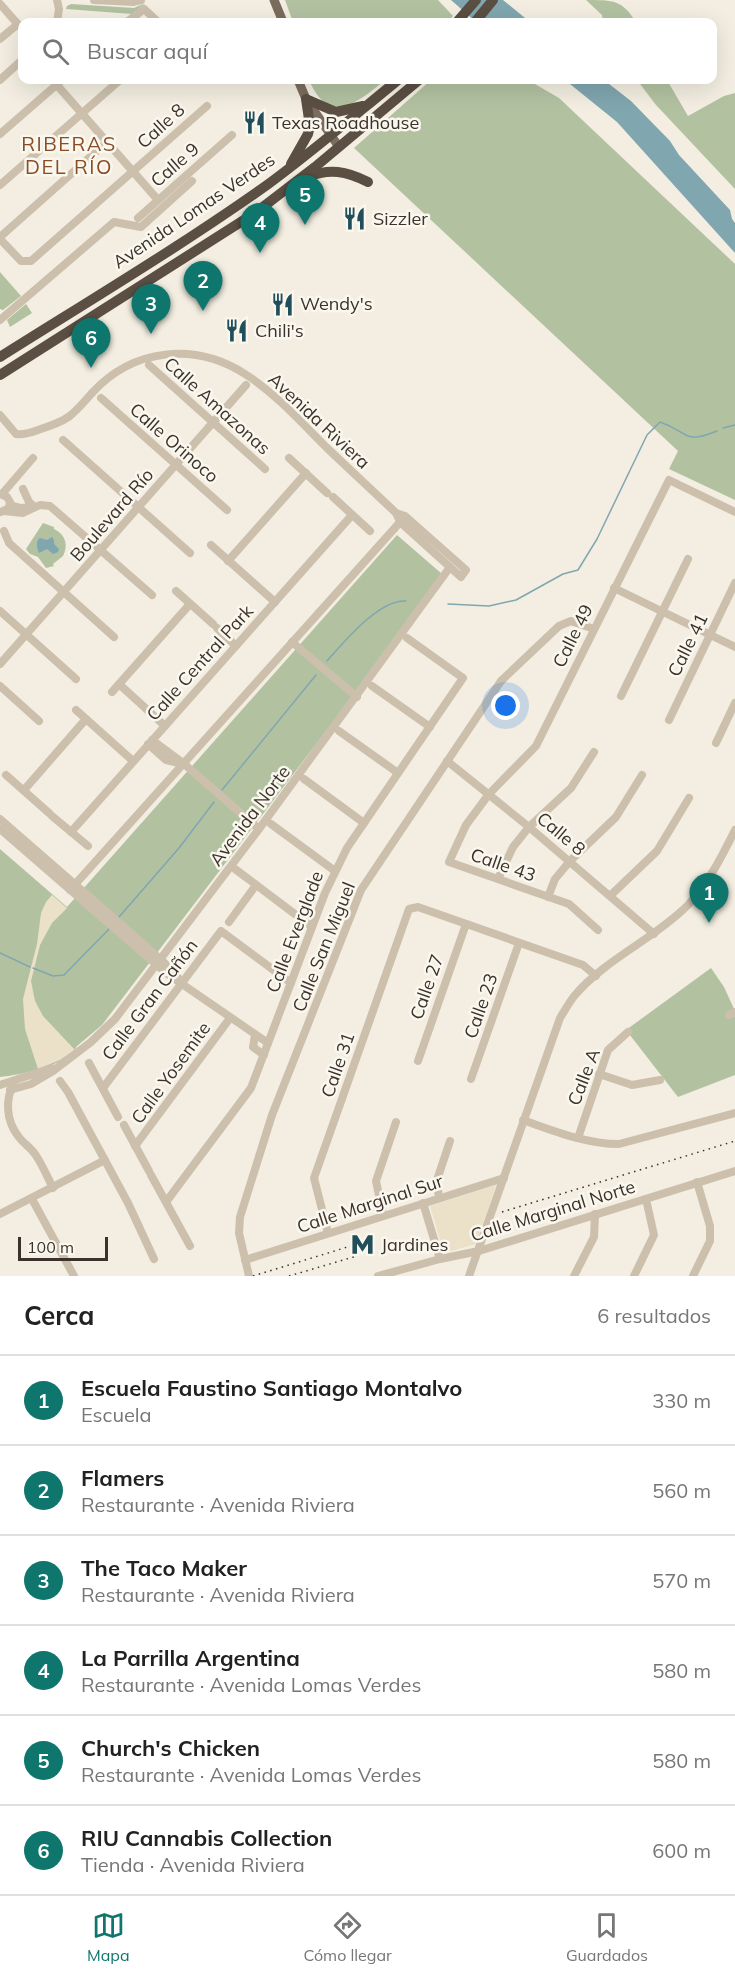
<!DOCTYPE html>
<html lang="es">
<meta charset="utf-8">
<style>
:root{--surface:#fff;--page:#f6f6f6;--text:#222;--muted:#767676;--line:#e0e0e0;--accent:#0f766e}
body{margin:0;font-family:Mulish,sans-serif;background:var(--page);color:var(--text)}
.scale{position:absolute;left:18px;bottom:15px;width:90px;box-sizing:border-box;padding-left:6px;border:3px solid #3a322b;border-top:0;font-size:16px;line-height:21px;white-space:nowrap;color:#3a322b;-webkit-text-stroke:4px #faf7ee;paint-order:stroke}
.you{position:absolute;left:506px;top:706px;width:21px;height:21px;margin:-15px;border:4px solid #fff;border-radius:50%;background:#1a73e8;box-shadow:0 0 0 9px #1a73e833}
.badge{display:grid;place-items:center;width:39px;height:39px;border-radius:50%;background:var(--accent);color:#fff;font-size:20px;font-weight:700}
.pin{position:absolute;translate:-50% -50px;filter:drop-shadow(0 2px 3px #0008)}
.pin::after{content:'';position:absolute;top:32px;width:21px;height:18px;background:inherit;clip-path:polygon(0 0,100% 0,50% 100%)}
.list{margin:0;padding:0;list-style:none}
h2{display:flex;justify-content:space-between;align-items:center;height:78px;margin:0;padding:0 24px;font-size:26px}
h2 small{font-size:20px;font-weight:400;color:var(--muted)}
.list li{display:grid;grid-template-columns:39px 1fr auto;gap:18px;align-items:center;box-sizing:border-box;height:90px;padding:0 24px;border-top:2px solid var(--line)}
.list b{display:block;font-size:22px;white-space:nowrap}
.list p{margin:0;font-size:20px;white-space:nowrap;color:var(--muted)}
.list em{font-size:20px;font-style:normal;color:var(--muted)}
.icon{flex:none;width:33px;height:33px;fill:none;stroke:currentColor;stroke-width:2;stroke-linecap:round;stroke-linejoin:round}
.map{position:relative;flex:none;width:735px;height:1276px;overflow:hidden}
.search{position:absolute;background:var(--surface);box-shadow:0 6px 24px #0002;left:18px;right:18px;top:18px;height:66px;display:flex;align-items:center;gap:15px;box-sizing:border-box;padding:0 21px;border-radius:12px;color:var(--muted);font-size:22px}
.sheet{height:618px;background:var(--surface)}
nav{display:flex;justify-content:space-around;align-items:center;box-sizing:border-box;height:84px;border-top:2px solid var(--line);background:var(--surface);font-size:16px;color:var(--muted)}
nav a{display:grid;justify-items:center;gap:3px}
nav .on{color:var(--accent)}
.map>svg:first-child{display:block}
</style>
<div class="map">
<svg width="735" height="1276" viewBox="0 0 735 1276">
<rect width="100%" height="100%" fill="#f3eee1"/>
<g fill="#b2c2a1">
<path d="M285 0H438L453 16 447 22H293Z"/>
<path d="M586 0C614 0 622 0 636 22H603L602 15Z"/>
<path d="M145 3 132 14 66 9 67 6 71 4 134 8Z"/>
<path d="M309 80H385C357 103 329 127 309 80Z"/>
<path d="M431 80H528L559 98 735 264V500L669 469 678 451 354 148Z"/>
<path d="M637 80H667L688 116 724 96 735 93V189L656 105Z"/>
<path d="M0 272 21 296 3 310 0 309Z"/>
<path d="M26 304 32 313 10 327 7 320Z"/>
<path d="M43 523 54 527V529C65 534 69 545 63 556L53 564 54 566 46 568 38 557 30 554 26 549Z"/>
<path d="M397 535 442 574 378 663 102 1025 77 1046C68 1066 20 1075 0 1077V849L67 907Z"/>
<path d="M711 968 724 987 735 1011V1075L678 1097 626 1030Z"/>
</g>
<g fill="#ebe1c9">
<path d="M52 895 67 908 52 923 40 945 31 981 35 1001 43 1016 75 1050 60 1060 38 1069 25 1029 23 999 37 944 41 913 46 902Z"/>
<path d="M496 1185 476 1244 444 1253 430 1206Z"/>
</g>
<g fill="#80a6b0">
<path d="M451 0H503L530 22H476Z"/>
<path d="M565 80H604L631 101 670 141 679 155 730 210 732 219 735 223V253L617 122Z"/>
<path d="M52 537 54 540V544L59 549 58 552 53 554 47 549 39 553C37 548 35 541 40 538L47 540Z"/>
</g>
<g fill="none" stroke-linecap="round" stroke-linejoin="round">
<g stroke="#80a6b0" stroke-width="1.5">
<path d="M723 428 735 425"/>
<path d="M448 604 489 606 516 600 563 574 578 570 597 539 647 435 660 422C690 432 682 445 717 431"/>
<path d="M327 661C344 642 379 599 406 601"/>
<path d="M222 790 316 675"/>
<path d="M119 917 179 848 214 802"/>
<path d="M0 953 30 967"/>
<path d="M33 968 53 976 64 975 109 929"/>
</g>
<g stroke="#ccc0ad" stroke-width="8">
<path d="M57 0 59 9 57 22"/>
<path d="M94 0 133 2 141 0"/>
<path d="M0 4 22 29"/>
<path d="M127 22 144 9 158 22"/>
<path d="M0 39 18 24"/>
<path d="M0 80 22 60"/>
<path d="M56 84 158 200"/>
<path d="M0 134 62 80"/>
<path d="M0 185 120 80"/>
<path d="M138 218 232 135"/>
<path d="M0 237 107 142"/>
<path d="M0 239 21 261H31L207 106"/>
<path d="M0 320 114 222 141 227 192 181"/>
<path d="M149 365 265 469"/>
<path d="M101 398 227 510"/>
<path d="M0 415 16 434C23 435 30 433 38 430 69 420 71 417 92 393 133 348 195 342 245 374 275 393 301 422 326 447 349 469 373 491 396 513L405 516 466 570 461 577 400 522 396 513"/>
<path d="M63 440 190 553"/>
<path d="M289 458 327 493"/>
<path d="M23 489 29 502 35 507"/>
<path d="M0 494 7 497 10 502 9 508 1 512"/>
<path d="M2 494 33 458"/>
<path d="M333 497 370 531"/>
<path d="M10 505 21 508 33 507"/>
<path d="M4 511 23 513 40 505 50 506 152 595"/>
<path d="M4 531 9 543 114 637"/>
<path d="M211 545 275 602"/>
<path d="M228 561 306 473"/>
<path d="M614 588 735 647"/>
<path d="M176 591 213 624"/>
<path d="M0 611 76 679"/>
<path d="M217 628 236 646"/>
<path d="M292 642 357 697"/>
<path d="M0 664 246 385"/>
<path d="M119 684 165 726"/>
<path d="M0 686 39 721"/>
<path d="M372 686 430 727"/>
<path d="M112 692 190 604"/>
<path d="M621 696 688 559"/>
<path d="M76 710 133 761"/>
<path d="M669 720 735 583"/>
<path d="M339 731 398 773"/>
<path d="M152 740 183 763 259 829"/>
<path d="M716 743 735 703"/>
<path d="M148 744 166 760 179 763"/>
<path d="M447 761 529 827 654 934"/>
<path d="M6 775 49 813"/>
<path d="M304 779 364 823"/>
<path d="M24 790 86 719"/>
<path d="M52 816 88 846"/>
<path d="M0 819 132 934 170 968 180 980"/>
<path d="M271 824 335 871"/>
<path d="M0 829 166 973 268 1043"/>
<path d="M71 832 352 515"/>
<path d="M235 869 312 927"/>
<path d="M498 879 513 847 529 827 571 788 594 752"/>
<path d="M70 890 402 520"/>
<path d="M611 895 657 851 689 798"/>
<path d="M548 897 555 879 570 861 616 817 642 775"/>
<path d="M229 922 256 885"/>
<path d="M598 930 569 904 449 862 466 825 489 794 536 746 669 480 735 512"/>
<path d="M729 1015 735 1012"/>
<path d="M255 1035 253 1047 264 1055"/>
<path d="M418 1061 466 924"/>
<path d="M89 1063 118 1117"/>
<path d="M599 1074 632 1085 660 1080"/>
<path d="M471 1079 519 943"/>
<path d="M60 1081 68 1092 128 1203 154 1259"/>
<path d="M14 1082C5 1100 6 1120 18 1136 23 1143 30 1147 35 1154 42 1164 47 1176 53 1188"/>
<path d="M0 1085 52 1068"/>
<path d="M103 1088 221 931 291 983"/>
<path d="M10 1090 31 1084 53 1071 91 1042 115 1019 259 829 450 567"/>
<path d="M523 1120C554 1131 586 1144 619 1144L735 1113"/>
<path d="M124 1125 149 1171"/>
<path d="M578 1138 608 1050 628 1032"/>
<path d="M135 1146 230 1018"/>
<path d="M151 1175 190 1246"/>
<path d="M439 1198 437 1180 450 1141"/>
<path d="M32 1199 74 1276"/>
<path d="M166 1202 251 1088 325 893 347 848 463 678 407 638"/>
<path d="M423 1203 440 1259"/>
<path d="M0 1214 105 1160"/>
<path d="M383 1215 376 1181 396 1122"/>
<path d="M328 1233 314 1178 409 909 418 907 583 965 596 976"/>
<path d="M245 1260 504 1178"/>
<path d="M249 1276 239 1233 240 1217 272 1115 361 890 501 681 559 626 571 621 594 629"/>
<path d="M378 1276 440 1259 479 1251 735 1171"/>
<path d="M469 1276 560 1018C565 1010 570 1001 575 995 607 958 654 939 688 905 708 884 722 856 735 830"/>
<path d="M574 1276 594 1237 595 1214"/>
<path d="M634 1276 654 1235 646 1199"/>
<path d="M693 1276 710 1241V1226L697 1182"/>
</g>
<g stroke="#7b6c5d" stroke-width="9">
<path d="M274 0 283 22"/>
<path d="M298 80 306 99 339 147"/>
</g>
<g stroke="#5b4e43" stroke-width="10">
<path d="M457 22 476 0"/>
<path d="M475 22 493 0"/>
<path d="M291 164 308 134 310 126 306 99 336 112 363 106"/>
<path d="M307 177C330 168 346 171 368 182"/>
<path d="M0 357C89 301 181 246 267 185 312 152 355 115 398 80"/>
<path d="M0 375 255 213 315 167 419 80"/>
</g>
<g stroke="#3a322b" stroke-width="1.5" stroke-dasharray="1.5 4.5" stroke-linecap="butt">
<path d="M502 1212 735 1141"/>
<path d="M253 1276 354 1245"/>
<path d="M289 1276 357 1256"/>
</g>
</g>
<defs>
<symbol id="restaurant-bare" viewBox="-9 -9 18 18"><path d="M-5-6h1v4h1v-4h1v4h1v-4h1v5L-1.5 .5V6h-2V.5L-5-1ZM5-6V6H3V1.5H1.5Q1.5-4 5-6Z" fill="#214e5b" stroke="#faf7ee" stroke-width="2.5" paint-order="stroke"/></symbol>
<symbol id="metro-bare" viewBox="-9 -9 18 18"><path d="M-5.5 5V-5H-3L0 0L3-5H5.5V5H3V-.5L0 4L-3-.5V5Z" fill="#214e5b" stroke="#faf7ee" stroke-width="2.5" paint-order="stroke"/></symbol>
</defs>
<g fill-rule="evenodd">
<use href="#restaurant-bare" x="238" y="106" width="33" height="33"/>
<use href="#restaurant-bare" x="338" y="202" width="33" height="33"/>
<use href="#restaurant-bare" x="266" y="288" width="33" height="33"/>
<use href="#restaurant-bare" x="220" y="314" width="33" height="33"/>
<use href="#metro-bare" x="346" y="1228" width="33" height="33"/>
</g>
<g text-anchor="middle" stroke-width="5" stroke-linejoin="round" paint-order="stroke">
<g font-size="18" fill="#3a322b" stroke="#faf7ee" text-anchor="start">
<text x="272" y="129">Texas Roadhouse</text>
<text x="373" y="225">Sizzler</text>
<text x="300" y="310">Wendy's</text>
<text x="255" y="337">Chili's</text>
<text x="381" y="1251">Jardines</text>
</g>
<g font-size="18" fill="#3a322b" stroke="#faf7ee">
<text transform="translate(161 126) rotate(-42)" y="6">Calle 8</text>
<text transform="translate(175 165) rotate(-41)" y="6">Calle 9</text>
<text transform="translate(194 211) rotate(-34)" y="6">Avenida Lomas Verdes</text>
<text transform="translate(217 406) rotate(42)" y="6">Calle Amazonas</text>
<text transform="translate(319 421) rotate(43)" y="6">Avenida Riviera</text>
<text transform="translate(174 443) rotate(41)" y="6">Calle Orinoco</text>
<text transform="translate(112 515) rotate(-49)" y="6">Boulevard Río</text>
<text transform="translate(573 636) rotate(-64)" y="6">Calle 49</text>
<text transform="translate(688 645) rotate(-64)" y="6">Calle 41</text>
<text transform="translate(200 663) rotate(-48)" y="6">Calle Central Park</text>
<text transform="translate(250 816) rotate(-53)" y="6">Avenida Norte</text>
<text transform="translate(561 834) rotate(40)" y="6">Calle 8</text>
<text transform="translate(503 865) rotate(19)" y="6">Calle 43</text>
<text transform="translate(295 932) rotate(-69)" y="6">Calle Everglade</text>
<text transform="translate(324 947) rotate(-68)" y="6">Calle San Miguel</text>
<text transform="translate(427 987) rotate(-71)" y="6">Calle 27</text>
<text transform="translate(150 1000) rotate(-53)" y="6">Calle Gran Cañón</text>
<text transform="translate(481 1006) rotate(-71)" y="6">Calle 23</text>
<text transform="translate(338 1065) rotate(-71)" y="6">Calle 31</text>
<text transform="translate(171 1073) rotate(-54)" y="6">Calle Yosemite</text>
<text transform="translate(584 1077) rotate(-69)" y="6">Calle A</text>
<text transform="translate(370 1204) rotate(-18)" y="6">Calle Marginal Sur</text>
<text transform="translate(553 1211) rotate(-17)" y="6">Calle Marginal Norte</text>
</g>
<g font-size="20" letter-spacing="1.5" fill="#884d26" stroke="#faf7ee">
<text x="69" y="151">RIBERAS<tspan x="69" dy="23">DEL RÍO</tspan></text>
</g>
</g>
</svg>
<div class="scale">100 m</div>
<div class="you"></div>
<div class="pin badge" style="left:709px;top:923px">1</div>
<div class="pin badge" style="left:203px;top:311px">2</div>
<div class="pin badge" style="left:151px;top:334px">3</div>
<div class="pin badge" style="left:260px;top:253px">4</div>
<div class="pin badge" style="left:305px;top:225px">5</div>
<div class="pin badge" style="left:91px;top:368px">6</div>
<div class="search"><svg class="icon" aria-label="search" viewBox="0 0 24 24"><circle cx="10" cy="10" r="6"/><path d="M15 15l6 6"/></svg>Buscar aquí</div>
</div>
<section class="sheet">
<h2>Cerca<small>6 resultados</small></h2>
<ul class="list">
<li><span class="badge">1</span><div><b>Escuela Faustino Santiago Montalvo</b><p>Escuela</p></div><em>330 m</em></li>
<li><span class="badge">2</span><div><b>Flamers</b><p>Restaurante · Avenida Riviera</p></div><em>560 m</em></li>
<li><span class="badge">3</span><div><b>The Taco Maker</b><p>Restaurante · Avenida Riviera</p></div><em>570 m</em></li>
<li><span class="badge">4</span><div><b>La Parrilla Argentina</b><p>Restaurante · Avenida Lomas Verdes</p></div><em>580 m</em></li>
<li><span class="badge">5</span><div><b>Church's Chicken</b><p>Restaurante · Avenida Lomas Verdes</p></div><em>580 m</em></li>
<li><span class="badge">6</span><div><b>RIU Cannabis Collection</b><p>Tienda · Avenida Riviera</p></div><em>600 m</em></li>
</ul>
</section>
<nav>
<a class="on"><svg class="icon" aria-label="map" viewBox="0 0 24 24"><path d="M3 6l6-2 6 2 6-2v14l-6 2-6-2-6 2zM9 4v14M15 6v14"/></svg>Mapa</a>
<a><svg class="icon" aria-label="directions" viewBox="0 0 24 24"><path d="M12 3l9 9-9 9-9-9zM9 14v-3h6M13 9l2 2-2 2"/></svg>Cómo llegar</a>
<a><svg class="icon" aria-label="saved" viewBox="0 0 24 24"><path d="M7 4h10v16l-5-4-5 4z"/></svg>Guardados</a>
</nav>
